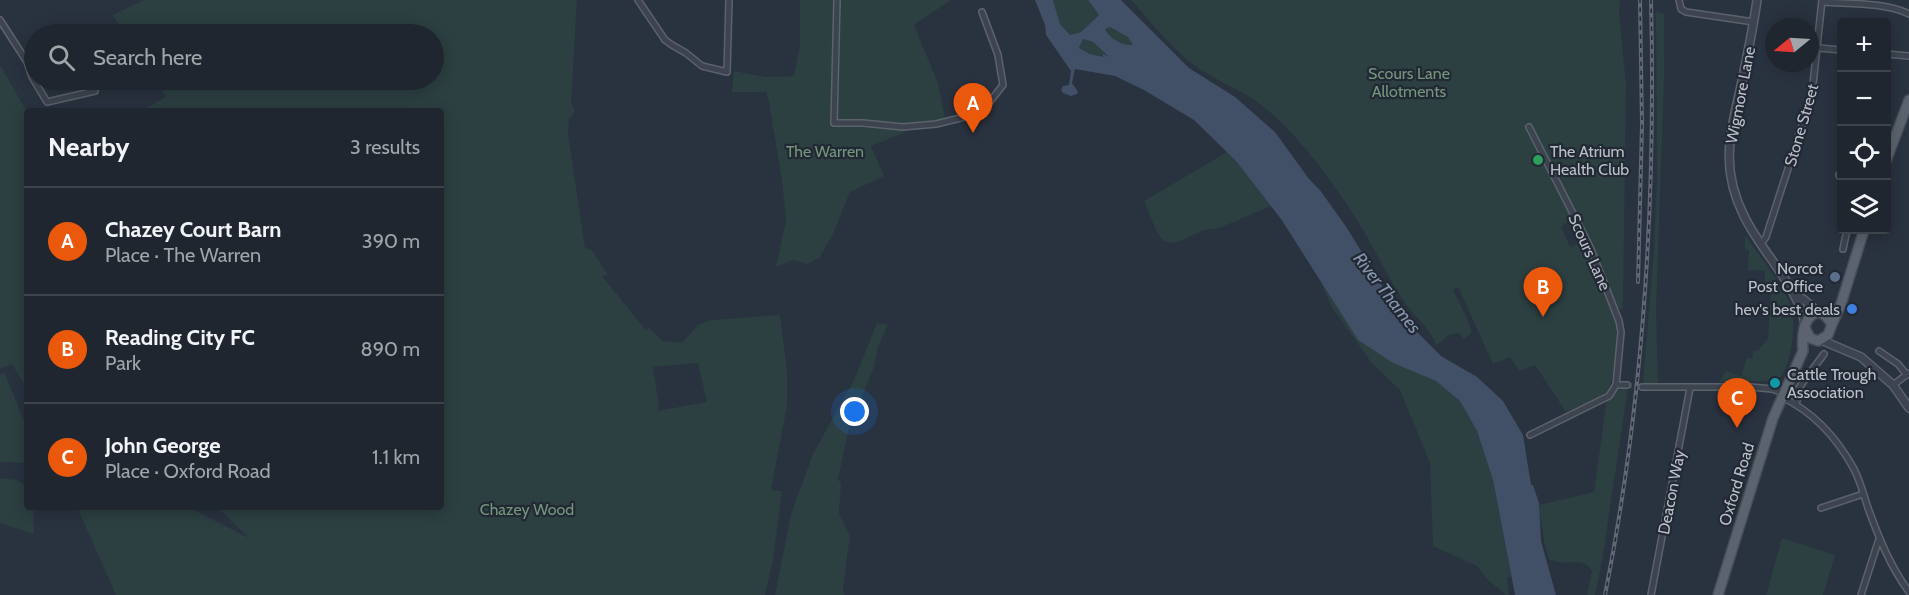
<!DOCTYPE html>
<meta charset="utf-8">
<style>
:root{--surface:#1f262f;--page:#272e37;--text:#f1f3f6;--muted:#a1a5aa;--line:#3c434b;--accent:#ea580c}
body{margin:0;font-family:Cabin,sans-serif;background:var(--page);color:var(--text)}
.controls{position:absolute;right:18px;top:18px;display:grid;overflow:hidden;border-radius:6px;box-shadow:0 3px 15px #0003}
.controls button{width:54px;height:54px;display:grid;place-items:center;padding:0;border:0;border-bottom:2px solid var(--line);background:var(--surface);color:var(--text);font:30px sans-serif}
.compass{position:absolute;left:1765px;top:18px;width:54px;height:54px;border-radius:50%;background:var(--surface);box-shadow:0 3px 15px #0003;rotate:252deg}
.you{position:absolute;left:855px;top:412px;width:21px;height:21px;margin:-15px;border:4px solid #fff;border-radius:50%;background:#1a73e8;box-shadow:0 0 0 9px #1a73e833}
.badge{display:grid;place-items:center;width:39px;height:39px;border-radius:50%;background:var(--accent);color:#fff;font-size:20px;font-weight:700}
.pin{position:absolute;translate:-50% -50px;filter:drop-shadow(0 2px 3px #0008)}
.pin::after{content:'';position:absolute;top:32px;width:21px;height:18px;background:inherit;clip-path:polygon(0 0,100% 0,50% 100%)}
.list{margin:0;padding:0;list-style:none}
h2{display:flex;justify-content:space-between;align-items:center;height:78px;margin:0;padding:0 24px;font-size:26px}
h2 small{font-size:20px;font-weight:400;color:var(--muted)}
.list li{display:grid;grid-template-columns:39px 1fr auto;gap:18px;align-items:center;box-sizing:border-box;height:108px;padding:0 24px;border-top:2px solid var(--line)}
.list b{display:block;font-size:22px;white-space:nowrap}
.list p{margin:0;font-size:20px;white-space:nowrap;color:var(--muted)}
.list em{font-size:20px;font-style:normal;color:var(--muted)}
.icon{flex:none;width:33px;height:33px;fill:none;stroke:currentColor;stroke-width:2;stroke-linecap:round;stroke-linejoin:round}
.map{position:relative;flex:none;width:1909px;height:595px;overflow:hidden}
.search{position:absolute;background:var(--surface);box-shadow:0 3px 15px #0003;left:24px;top:24px;width:420px;height:66px;display:flex;align-items:center;gap:15px;box-sizing:border-box;padding:0 21px;border-radius:33px;color:var(--muted);font-size:22px}
.panel{position:absolute;background:var(--surface);box-shadow:0 3px 15px #0003;left:24px;top:108px;width:420px;height:402px;border-radius:6px}
.map>svg:first-child{display:block}
</style>
<div class="map">
<svg width="1909" height="595" viewBox="0 0 1909 595">
<rect width="100%" height="100%" fill="#29323f"/>
<g fill="#2c3f41" fill-rule="evenodd">
<path d="M144 0H577L571 102 575 112 569 119 568 134 585 248 592 250 608 275 602 276 645 329 649 328 663 341 682 343 698 325 711 320 780 315 787 372V406L771 490 782 491 773 560 765 595H116L77 507H188L249 538 217 507H441V111H141L166 97 155 80H434V34H125L113 15ZM698 363 707 402 657 411 659 405 653 367Z"/>
<path d="M800 0H951L914 25 938 83 945 119 907 127 871 122 906 132 871 146 884 176 850 192 833 234 820 257 808 264 793 260 776 267 786 220 782 181 769 102 766 92H732L734 71 765 77 794 76 800 45Z"/>
<path d="M1053 0H1088L1099 15 1081 32 1070 35 1060 24Z"/>
<path d="M1131 0H1620L1619 14 1626 83 1623 309 1617 310 1610 288 1578 216 1561 226 1570 247 1584 241 1616 322C1619 332 1613 385 1608 390 1601 399 1576 407 1566 412L1535 365 1520 371 1510 357 1493 364 1458 287 1453 290 1467 318 1472 333 1464 339 1459 333 1451 334 1436 345C1429 326 1411 314 1401 297 1384 271 1372 243 1355 217 1330 179 1301 138 1265 108 1243 89 1214 81 1191 63 1169 45 1150 21 1131 0Z"/>
<path d="M1656 11 1664 14V79L1656 310 1658 383H1643L1654 251 1657 177Z"/>
<path d="M1110 27 1128 37 1134 45C1123 46 1110 39 1105 29Z"/>
<path d="M1083 39 1093 42 1109 57 1104 55 1103 58 1090 54 1079 48Z"/>
<path d="M0 65 27 112V389L12 364 0 369Z"/>
<path d="M1227 152 1236 161 1271 206 1217 229C1198 226 1177 251 1163 240 1156 234 1148 210 1144 201Z"/>
<path d="M1745 235C1760 256 1777 278 1789 301 1798 318 1792 369 1777 381L1719 382 1726 371 1741 376 1747 358 1752 359 1753 351H1757L1768 339 1771 293 1764 292 1765 271 1748 270 1749 251 1745 249Z"/>
<path d="M1319 278 1358 340 1393 363 1437 381 1460 401 1477 431 1493 480 1511 576 1507 578 1509 595H1506L1487 579 1477 566 1433 546 1430 463 1400 390 1371 362 1331 306Z"/>
<path d="M877 323 888 325 878 346 874 367 849 428 838 479 841 484 839 513 850 536 843 587 844 595H775L791 514 813 454 854 380Z"/>
<path d="M4 372 23 418 27 422V463L0 462V375Z"/>
<path d="M1628 388 1602 561 1595 595H1587L1592 571C1583 557 1572 565 1559 562 1556 562 1553 560 1549 560L1544 541 1539 505 1594 492 1607 398 1619 390Z"/>
<path d="M0 478 17 480 27 487V507H33L34 534 0 523Z"/>
<path d="M1782 538 1835 555 1823 595H1766Z"/>
</g>
<path fill="#415066" fill-rule="evenodd" d="M1035 0H1053L1060 24 1070 35 1081 32 1099 15 1088 0H1121L1189 68 1235 97 1275 132 1309 179 1320 190 1347 228 1400 315 1441 356 1477 377 1503 401 1523 435 1531 485H1533L1539 503 1541 541 1556 595H1515L1493 480 1477 431 1460 401 1436 381 1393 363 1358 340 1281 219 1236 161 1194 120 1144 90 1115 76 1075 69 1072 83 1078 92 1077 94 1071 96 1063 93 1061 90 1063 86 1069 85 1071 71 1046 35 1045 25ZM1110 27 1128 37 1133 45C1123 46 1110 39 1105 29ZM1083 39 1093 42 1109 57 1103 54V57L1090 54 1079 48Z"/>
<g fill="none" stroke-linecap="round" stroke-linejoin="round">
<path stroke="#3f4754" stroke-width="5" stroke-dasharray="5 2.5" stroke-linecap="butt" d="M1627 385 1642 387"/>
<defs>
<g id="minor">
<path d="M638 0 665 40 672 45 686 53 702 66 727 72 729 0"/>
<path d="M837 0 834 123H863L903 127 936 124 981 113 1003 85 998 55 982 12"/>
<path d="M1679 0 1681 9 1686 12 1754 22"/>
<path d="M1822 2C1849 4 1884 2 1909 14"/>
<path d="M0 20 27 62 32 77 47 102 95 91"/>
<path d="M1818 48 1842 50"/>
<path d="M1886 54 1909 56"/>
<path d="M1529 127 1590 247 1619 321 1621 332 1616 385 1609 396 1530 435"/>
<path d="M1839 175 1842 181"/>
<path d="M1761 244 1766 237 1812 94 1822 0"/>
<path d="M1843 249 1847 230"/>
<path d="M1879 351 1898 364 1907 375"/>
<path d="M1616 385H1627"/>
<path d="M1893 385 1909 373"/>
<path d="M1642 387H1751L1772 389 1784 393"/>
<path d="M1782 397C1813 412 1837 438 1854 469 1860 481 1864 495 1868 508 1879 538 1890 566 1909 592"/>
<path d="M1796 404 1798 397V389L1824 354"/>
<path d="M1821 508 1863 494"/>
<path d="M1651 595 1690 388"/>
<path d="M1861 595 1879 539"/>
</g>
<g id="tertiary">
<path d="M1757 0C1753 29 1747 57 1741 86 1730 135 1720 168 1744 216 1762 253 1795 282 1805 323"/>
<path d="M1796 295 1803 299 1818 312"/>
<path d="M1821 340 1861 357 1893 385 1909 408"/>
</g>
<g id="primary">
<path d="M1886 161 1909 100"/>
<path d="M1832 324 1841 304 1864 230"/>
<path d="M1718 595 1773 418 1803 351C1802 337 1802 317 1818 312L1825 315 1832 324 1828 335 1818 341 1810 338 1805 328"/>
</g>
</defs>
<use href="#minor" stroke="#5b626c" stroke-width="8"/>
<use href="#tertiary" stroke="#5b626c" stroke-width="10"/>
<use href="#primary" stroke="#474d58" stroke-width="12"/>
<use href="#minor" stroke="#3d444f" stroke-width="5"/>
<use href="#tertiary" stroke="#3d444f" stroke-width="7"/>
<use href="#primary" stroke="#5b636e" stroke-width="9"/>
<defs>
<g id="rail">
<path d="M1638 282 1642 124 1640 0"/>
<path d="M1605 595C1644 399 1656 200 1651 0"/>
</g>
</defs>
<use href="#rail" stroke="#606875" stroke-width="4"/>
<use href="#rail" stroke="#222934" stroke-width="1.5" stroke-dasharray="4.5" stroke-linecap="butt"/>
</g>
<circle fill="#2e9e5b" stroke="#222934" stroke-width="2" cx="1538" cy="160" r="6"/>
<circle fill="#5c6f8a" stroke="#222934" stroke-width="2" cx="1835" cy="277" r="6"/>
<circle fill="#3f7fe0" stroke="#222934" stroke-width="2" cx="1852" cy="309" r="6"/>
<circle fill="#0f9aa8" stroke="#222934" stroke-width="2" cx="1775" cy="383" r="6"/>
<g text-anchor="middle" stroke-width="4.5" stroke-linejoin="round" paint-order="stroke">
<g font-size="16" fill="#74977c" stroke="#222934">
<text x="1409" y="79">Scours Lane<tspan x="1409" dy="18">Allotments</tspan></text>
<text x="825" y="157">The Warren</text>
<text x="527" y="515">Chazey Wood</text>
</g>
<g font-size="16" fill="#bac0c9" stroke="#222934">
<text transform="translate(1740 95) rotate(-79)" y="6">Wigmore Lane</text>
<text transform="translate(1801 125) rotate(-74)" y="6">Stone Street</text>
<text transform="translate(1590 252) rotate(66)" y="6">Scours Lane</text>
<text transform="translate(1736 484) rotate(-73)" y="6">Oxford Road</text>
<text transform="translate(1671 492) rotate(-79)" y="6">Deacon Way</text>
</g>
<g font-size="16" fill="#bac0c9" stroke="#222934" text-anchor="start">
<text x="1550" y="157">The Atrium<tspan x="1550" dy="18">Health Club</tspan></text>
<text x="1823" y="274" text-anchor="end">Norcot<tspan x="1823" dy="18">Post Office</tspan></text>
<text x="1840" y="315" text-anchor="end">hev's best deals</text>
<text x="1787" y="380">Cattle Trough<tspan x="1787" dy="18">Association</tspan></text>
</g>
<g font-size="18" font-style="italic" fill="#8596ad" stroke="#222934">
<text transform="translate(1387 293) rotate(52)" y="6">River Thames</text>
</g>
</g>
</svg>
<div class="controls">
<button>+</button>
<button>−</button>
<button><svg class="icon" aria-label="locate" viewBox="0 0 24 24"><circle cx="12" cy="12" r="6"/><path d="M12 2v4M12 18v4M2 12h4M18 12h4"/></svg></button>
<button><svg class="icon" aria-label="layers" viewBox="0 0 24 24"><path d="M12 4l9 5-9 5-9-5zM3 14l9 5 9-5"/></svg></button>
</div>
<svg class="compass" viewBox="-18 -18 36 36"><path d="M0-13l5 13h-10z" fill="#e53935"/><path d="M0 13l5-13h-10z" fill="#a1a5aa"/></svg>
<div class="you"></div>
<div class="pin badge" style="left:973px;top:133px">A</div>
<div class="pin badge" style="left:1543px;top:317px">B</div>
<div class="pin badge" style="left:1737px;top:428px">C</div>
<div class="search"><svg class="icon" aria-label="search" viewBox="0 0 24 24"><circle cx="10" cy="10" r="6"/><path d="M15 15l6 6"/></svg>Search here</div>
<section class="panel">
<h2>Nearby<small>3 results</small></h2>
<ul class="list">
<li><span class="badge">A</span><div><b>Chazey Court Barn</b><p>Place · The Warren</p></div><em>390 m</em></li>
<li><span class="badge">B</span><div><b>Reading City FC</b><p>Park</p></div><em>890 m</em></li>
<li><span class="badge">C</span><div><b>John George</b><p>Place · Oxford Road</p></div><em>1.1 km</em></li>
</ul>
</section>
</div>
